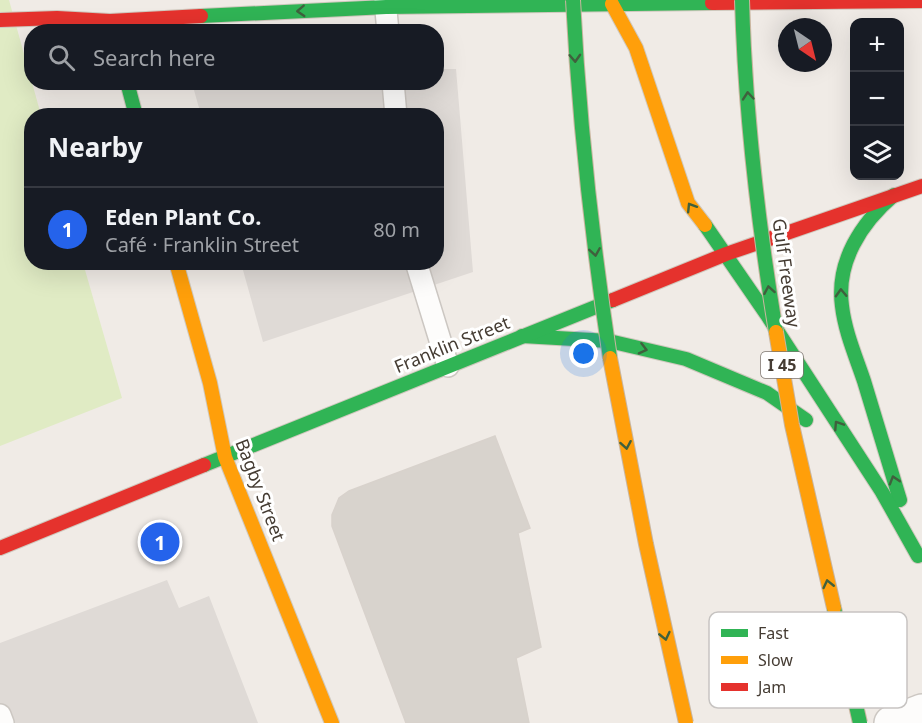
<!DOCTYPE html>
<meta charset="utf-8">
<style>
:root{--surface:#171b24;--page:#20242c;--text:#f1f3f6;--muted:#9ea1a6;--line:#363941;--accent:#2563eb}
body{margin:0;font-family:"Noto Sans",sans-serif;background:var(--page);color:var(--text)}
.controls{position:absolute;right:18px;top:18px;display:grid;overflow:hidden;border-radius:12px;box-shadow:0 6px 24px #0002}
.controls button{width:54px;height:54px;display:grid;place-items:center;padding:0;border:0;border-bottom:2px solid var(--line);background:var(--surface);color:var(--text);font:30px sans-serif}
.compass{position:absolute;left:778px;top:18px;width:54px;height:54px;border-radius:50%;background:var(--surface);box-shadow:0 6px 24px #0002;rotate:145deg}
.you{position:absolute;left:584px;top:354px;width:21px;height:21px;margin:-15px;border:4px solid #fff;border-radius:50%;background:#1a73e8;box-shadow:0 0 0 9px #1a73e833}
.badge{display:grid;place-items:center;width:39px;height:39px;border-radius:50%;background:var(--accent);color:#fff;font-size:20px;font-weight:700}
.pin{position:absolute;translate:-50% -50%;border:3px solid #fff;box-shadow:0 2px 6px #0006}
.list{margin:0;padding:0;list-style:none}
h2{display:flex;justify-content:space-between;align-items:center;height:78px;margin:0;padding:0 24px;font-size:26px}
h2 small{font-size:20px;font-weight:400;color:var(--muted)}
.list li{display:grid;grid-template-columns:39px 1fr auto;gap:18px;align-items:center;box-sizing:border-box;height:84px;padding:0 24px;border-top:2px solid var(--line)}
.list b{display:block;font-size:22px;white-space:nowrap}
.list p{margin:0;font-size:20px;white-space:nowrap;color:var(--muted)}
.list em{font-size:20px;font-style:normal;color:var(--muted)}
.icon{flex:none;width:33px;height:33px;fill:none;stroke:currentColor;stroke-width:2;stroke-linecap:round;stroke-linejoin:round}
.map{position:relative;flex:none;width:922px;height:723px;overflow:hidden}
.search{position:absolute;background:var(--surface);box-shadow:0 6px 24px #0002;left:24px;top:24px;width:420px;height:66px;display:flex;align-items:center;gap:15px;box-sizing:border-box;padding:0 21px;border-radius:24px;color:var(--muted);font-size:22px}
.panel{position:absolute;background:var(--surface);box-shadow:0 6px 24px #0002;left:24px;top:108px;width:420px;height:162px;border-radius:24px}
.map>svg:first-child{display:block}
</style>
<div class="map">
<svg width="922" height="723" viewBox="0 0 922 723">
<rect width="100%" height="100%" fill="#f0ebe6"/>
<path fill="#e0ebc4" d="M0 0H9L41 115 32 116V262L83 263 122 398 0 446Z"/>
<g fill="#dfdad6">
<path d="M437 69H456L473 272 263 342 241 263 436 262V116L201 115 192 83 436 82Z"/>
<path d="M167 580 179 608 209 596 258 723H0V643Z"/>
</g>
<path fill="#d8d3cd" stroke="#d8d2cc" stroke-width="1.5" d="M495 436 530 528 518 533 541 647 516 658 529 723H406L332 526V515L339 498 349 491Z"/>
<g fill="none" stroke-linecap="round" stroke-linejoin="round">
<defs>
<g id="lane">
<path d="M385 0 388 32"/>
<path d="M393 82 396 116"/>
<path d="M416 262 448 366"/>
<path d="M0 715 3 723"/>
</g>
<path id="street" d="M891 723 922 711"/>
<g id="fast">
<path d="M201 16 386 7 712 3"/>
<path d="M127 82 136 116"/>
<path d="M894 195C861 223 836 262 842 306 845 332 856 357 864 381 876 421 888 460 900 500"/>
<path d="M705 225 767 315 882 492 918 556"/>
<path d="M522 336 609 341 686 359 767 393 806 420"/>
<path d="M204 465 613 300"/>
</g>
<g id="slow">
<path d="M612 4 636 48 688 203 705 225"/>
<path d="M176 262 210 383 225 457 332 723"/>
</g>
<g id="jam">
<path d="M712 3 922 1"/>
<path d="M0 20 57 18 110 21 201 16"/>
<path d="M613 300 726 254 922 186"/>
<path d="M0 548 204 465"/>
</g>
</defs>
<use href="#lane" stroke="#ccc7c2" stroke-width="24"/>
<use href="#street" stroke="#ccc7c2" stroke-width="36"/>
<use href="#fast" stroke="#cfc8bd" stroke-width="16"/>
<use href="#slow" stroke="#cfc8bd" stroke-width="16"/>
<use href="#jam" stroke="#cfc8bd" stroke-width="16"/>
<use href="#lane" stroke="#fdfcfb" stroke-width="21"/>
<use href="#street" stroke="#fdfcfb" stroke-width="33"/>
<use href="#fast" stroke="#30b455" stroke-width="14"/>
<use href="#slow" stroke="#ff9f0a" stroke-width="14"/>
<use href="#jam" stroke="#e5322d" stroke-width="14"/>
<defs>
<g id="fast-bridge">
<path d="M573 0C579 120 592 239 610 358"/>
<path d="M742 0C745 111 758 223 776 332"/>
<path d="M834 608 860 723"/>
</g>
<g id="slow-bridge">
<path d="M776 332 792 425 834 608"/>
<path d="M610 358 646 544 686 723"/>
</g>
</defs>
<use href="#fast-bridge" stroke="#c9b6a0" stroke-width="16" stroke-linecap="butt"/>
<use href="#slow-bridge" stroke="#c9b6a0" stroke-width="16" stroke-linecap="butt"/>
<use href="#fast-bridge" stroke="#30b455" stroke-width="14"/>
<use href="#slow-bridge" stroke="#ff9f0a" stroke-width="14"/>
</g>
<defs><path id="oneway-chevron" d="M-2-3.5L2.5 0L-2 3.5" fill="none" stroke-width="1.6" stroke-linecap="round" stroke-linejoin="round" transform="scale(1.5)"/></defs>
<g stroke="#3f603d">
<use href="#oneway-chevron" transform="translate(301 11) rotate(177)"/>
<use href="#oneway-chevron" transform="translate(575 58) rotate(87)"/>
<use href="#oneway-chevron" transform="translate(748 96) rotate(-95)"/>
<use href="#oneway-chevron" transform="translate(691 207) rotate(-122)"/>
<use href="#oneway-chevron" transform="translate(595 252) rotate(81)"/>
<use href="#oneway-chevron" transform="translate(769 290) rotate(-100)"/>
<use href="#oneway-chevron" transform="translate(841 293) rotate(-92)"/>
<use href="#oneway-chevron" transform="translate(643 349) rotate(14)"/>
<use href="#oneway-chevron" transform="translate(838 425) rotate(-123)"/>
<use href="#oneway-chevron" transform="translate(626 445) rotate(80)"/>
<use href="#oneway-chevron" transform="translate(894 480) rotate(-107)"/>
<use href="#oneway-chevron" transform="translate(828 584) rotate(-103)"/>
<use href="#oneway-chevron" transform="translate(665 636) rotate(77)"/>
</g>
<g text-anchor="middle" stroke-width="6" stroke-linejoin="round" paint-order="stroke">
<rect fill="#fff" stroke="#7d7670" stroke-width="1.5" x="761" y="352" width="42" height="26" rx="4.5"/>
<g font-size="16" font-weight="bold" fill="#453c33">
<text x="782" y="371">I 45</text>
</g>
<g font-size="18" fill="#453c33" stroke="#fff">
<text transform="translate(786 273) rotate(82)" y="6">Gulf Freeway</text>
<text transform="translate(452 345) rotate(-22)" y="6">Franklin Street</text>
<text transform="translate(260 490) rotate(69)" y="6">Bagby Street</text>
</g>
</g>
<rect x="709" y="612" width="198" height="96" rx="9" fill="#fff" stroke="#c7c4c2" stroke-width="1.5"/>
<rect x="721" y="629" width="27" height="8" fill="#30b455"/>
<rect x="721" y="656" width="27" height="8" fill="#ff9f0a"/>
<rect x="721" y="683" width="27" height="8" fill="#e5322d"/>
<g font-size="16" fill="#453c33">
<text x="758" y="639">Fast</text>
<text x="758" y="666">Slow</text>
<text x="758" y="693">Jam</text>
</g>
</svg>
<div class="controls">
<button>+</button>
<button>−</button>
<button><svg class="icon" aria-label="layers" viewBox="0 0 24 24"><path d="M12 4l9 5-9 5-9-5zM3 14l9 5 9-5"/></svg></button>
</div>
<svg class="compass" viewBox="-18 -18 36 36"><path d="M0-13l5 13h-10z" fill="#e53935"/><path d="M0 13l5-13h-10z" fill="#9ea1a6"/></svg>
<div class="you"></div>
<div class="pin badge" style="left:160px;top:542px">1</div>
<div class="search"><svg class="icon" aria-label="search" viewBox="0 0 24 24"><circle cx="10" cy="10" r="6"/><path d="M15 15l6 6"/></svg>Search here</div>
<section class="panel">
<h2>Nearby<small></small></h2>
<ul class="list">
<li><span class="badge">1</span><div><b>Eden Plant Co.</b><p>Café · Franklin Street</p></div><em>80 m</em></li>
</ul>
</section>
</div>
